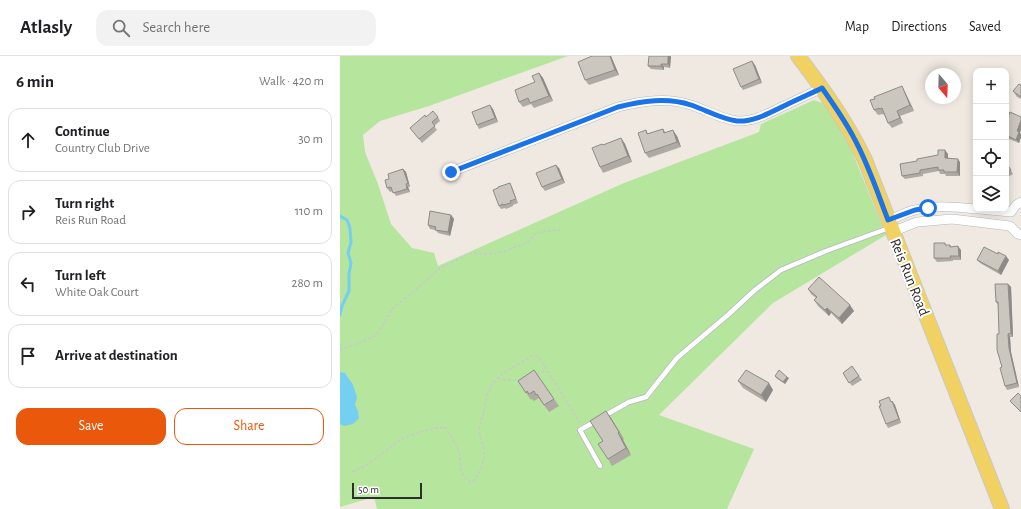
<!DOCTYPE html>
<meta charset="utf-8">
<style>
:root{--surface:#fff;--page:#f2f2f2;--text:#202124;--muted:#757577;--line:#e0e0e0;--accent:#ea580c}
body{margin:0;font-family:"Alegreya Sans",sans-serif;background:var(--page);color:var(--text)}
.controls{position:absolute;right:12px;top:12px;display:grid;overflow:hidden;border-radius:8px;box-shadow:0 2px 10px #0003}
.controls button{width:36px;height:36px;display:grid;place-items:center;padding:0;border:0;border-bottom:1px solid var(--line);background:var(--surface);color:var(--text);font:20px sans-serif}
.compass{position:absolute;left:585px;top:12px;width:36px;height:36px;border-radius:50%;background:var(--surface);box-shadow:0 2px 10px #0003;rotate:161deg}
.scale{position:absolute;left:12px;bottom:10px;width:70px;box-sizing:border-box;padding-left:4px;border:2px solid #2e2e2e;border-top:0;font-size:11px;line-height:14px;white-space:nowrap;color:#2e2e2e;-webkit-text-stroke:3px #fff;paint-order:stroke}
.stop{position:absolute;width:12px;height:12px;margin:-9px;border:3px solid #1a73e8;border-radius:50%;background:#fff}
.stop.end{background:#1a73e8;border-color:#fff;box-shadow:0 1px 4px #0008}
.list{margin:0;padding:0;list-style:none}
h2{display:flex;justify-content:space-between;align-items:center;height:52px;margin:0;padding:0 16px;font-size:17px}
h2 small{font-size:13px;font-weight:400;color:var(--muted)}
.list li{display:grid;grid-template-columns:26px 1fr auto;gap:12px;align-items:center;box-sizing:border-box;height:64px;margin:0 8px 8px;padding:0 8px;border:1px solid var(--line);border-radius:12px}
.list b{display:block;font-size:15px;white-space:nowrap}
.list p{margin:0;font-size:13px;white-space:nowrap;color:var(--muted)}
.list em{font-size:13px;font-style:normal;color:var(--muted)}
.actions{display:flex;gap:8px;padding:12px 16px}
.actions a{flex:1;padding:9px 0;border:1px solid var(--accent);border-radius:12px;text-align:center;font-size:14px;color:var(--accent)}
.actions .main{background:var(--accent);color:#fff}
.icon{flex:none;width:22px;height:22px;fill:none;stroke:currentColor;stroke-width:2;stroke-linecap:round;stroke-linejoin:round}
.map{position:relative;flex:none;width:681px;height:453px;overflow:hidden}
header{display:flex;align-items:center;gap:24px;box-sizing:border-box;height:56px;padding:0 20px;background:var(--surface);border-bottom:1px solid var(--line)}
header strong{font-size:19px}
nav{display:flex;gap:22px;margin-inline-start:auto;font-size:14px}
.search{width:280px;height:36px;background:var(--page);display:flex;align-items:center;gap:10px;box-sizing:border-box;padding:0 14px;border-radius:12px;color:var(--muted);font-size:15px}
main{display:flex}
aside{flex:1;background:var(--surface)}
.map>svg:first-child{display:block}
</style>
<header>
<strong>Atlasly</strong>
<div class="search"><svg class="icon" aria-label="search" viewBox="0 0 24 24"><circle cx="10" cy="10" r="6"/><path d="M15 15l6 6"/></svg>Search here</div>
<nav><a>Map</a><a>Directions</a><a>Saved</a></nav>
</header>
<main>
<aside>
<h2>6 min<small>Walk · 420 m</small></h2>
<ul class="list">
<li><svg class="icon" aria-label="ahead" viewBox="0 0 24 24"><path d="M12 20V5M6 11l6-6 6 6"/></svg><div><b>Continue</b><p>Country Club Drive</p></div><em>30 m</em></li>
<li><svg class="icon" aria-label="right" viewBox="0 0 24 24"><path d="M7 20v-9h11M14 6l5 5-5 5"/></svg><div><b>Turn right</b><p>Reis Run Road</p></div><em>110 m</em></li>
<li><svg class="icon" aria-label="left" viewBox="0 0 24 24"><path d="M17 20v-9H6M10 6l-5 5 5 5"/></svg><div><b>Turn left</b><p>White Oak Court</p></div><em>280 m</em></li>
<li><svg class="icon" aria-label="arrive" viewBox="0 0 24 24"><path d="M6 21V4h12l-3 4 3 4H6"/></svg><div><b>Arrive at destination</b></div></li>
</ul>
<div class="actions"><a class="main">Save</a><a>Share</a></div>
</aside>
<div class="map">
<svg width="681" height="453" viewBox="0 0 681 453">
<rect width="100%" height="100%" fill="#efe9e1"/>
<path fill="#b6e59e" d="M0 0H228L89 50 40 65 23 79 25 96 38 128 51 168 72 192 94 197 98 210 284 127 419 76 421 68 474 44 486 48 511 93 546 179 433 247 319 359 414 393 387 453H37L34 441 0 451Z"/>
<path fill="#75cff0" d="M0 316 5 317 13 329 17 341 15 349 18 355 19 362 13 368 4 370 0 368Z"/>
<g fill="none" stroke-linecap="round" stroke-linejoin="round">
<path stroke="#75cff0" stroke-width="3" d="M0 160 7 164 10 172 11 186 8 197 11 207 9 218V235L2 250 0 259"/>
<defs>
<g id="lane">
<path d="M264 360 289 346 306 341 337 302 389 258 415 234 441 214 486 195 549 172"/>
<path d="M256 365 240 374 260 410"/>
</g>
<g id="street">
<path d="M111 116 278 51C302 45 327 41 351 49 366 54 381 63 397 65 415 66 431 56 446 49 458 43 470 38 482 32"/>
<path d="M639 153 671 156 676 149 681 146"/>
<path d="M548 165C557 161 566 156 575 154 595 149 616 151 636 153"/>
<path d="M552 176 577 166 589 165 612 163 670 170 678 178 681 179"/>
</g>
<path id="primary" d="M458 0C483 33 507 66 525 104L662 453"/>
</defs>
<use href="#lane" stroke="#b4b7c1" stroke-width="6"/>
<use href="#street" stroke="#b4b7c1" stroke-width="10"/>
<use href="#primary" stroke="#c9c9c9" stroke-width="16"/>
<g stroke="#c9c9c9" stroke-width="1.5" stroke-dasharray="3 2" stroke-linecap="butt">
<path d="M0 294 26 284 36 279 44 268 53 252 73 236 100 212 129 198 136 197 147 198 163 196 188 186 196 177 206 175 223 174"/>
<path d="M197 318 206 314"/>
<path d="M158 322 166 324H180"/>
<path d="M12 416 27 409 61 383 86 374 105 371C110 379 116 387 119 396 122 407 118 420 131 426L136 423 141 413 144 402V395L140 380 139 371 143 359 146 343 152 328 162 318 192 300H195L199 301 240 367"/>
</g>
<use href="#lane" stroke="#fff" stroke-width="4.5"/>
<use href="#street" stroke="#fff" stroke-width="9"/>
<use href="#primary" stroke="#f2d163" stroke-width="14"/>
</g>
<g fill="#afaba4">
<path d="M252 0H271L279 19 249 29 245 24Z"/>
<path d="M309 0H331L330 12 324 11V14L311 13 308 10Z"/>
<path d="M415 9 422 27 403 34 401 31Z"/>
<path d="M199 17 203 22 213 45 194 52 191 48 183 51 179 46 195 26Z"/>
<path d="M681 29V43L677 41 673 35Z"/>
<path d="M565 36 574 55 560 60 563 67 552 72 548 67 544 58 543 59V58L538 59 534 54Z"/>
<path d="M153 53 158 66 139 73 137 69Z"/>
<path d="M86 61H98L100 65 94 70 97 74 82 87 70 72Z"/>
<path d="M666 67 680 77 681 78V81L679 87 666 82Z"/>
<path d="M323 73 326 77 337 80 341 91 309 102 305 97 306 74 308 78Z"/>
<path d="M281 82 285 88 292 106 263 117 260 111 264 89Z"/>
<path d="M608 98V102L620 106V120H606L605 118H600L599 115 583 118V120L565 123 562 120 577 105Z"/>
<path d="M666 106 673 118 666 122Z"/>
<path d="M219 112 225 127 205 135 202 131Z"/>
<path d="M63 113 66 116 70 131H68L70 136 56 140 53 135 50 136 47 132 49 123Z"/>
<path d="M172 131 178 147 173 149V150L166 153 165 152 161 153 159 150Z"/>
<path d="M111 159 114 163 110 180 98 177 96 174 90 173 88 169Z"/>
<path d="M605 187 606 189H610L611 191 621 194V204H613V205L597 206 594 202Z"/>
<path d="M637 204H669L661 219 640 207Z"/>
<path d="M668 228 671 231 673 281H670L671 296 679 331 667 334 665 330 662 311 658 249 656 246Z"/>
<path d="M468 233 514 255 502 268 491 257 489 260 478 250 474 244 476 242 471 238Z"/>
<path d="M512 310 522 324 512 330 503 317Z"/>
<path d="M194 314 219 350 209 356 201 345V346L199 342 194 345 192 343 191 344 178 325Z"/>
<path d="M435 320 447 321 449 322 445 328 436 322Z"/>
<path d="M398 325 433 334 426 346 403 332Z"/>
<path d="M552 345 555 349 561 367 548 372 546 368Z"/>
<path d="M266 355 284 383 283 384 291 399 272 410 268 403 263 385Z"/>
</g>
<g fill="#8e8b86">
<path d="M270 0H271L279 19 275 14Z"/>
<path d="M328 0H331L330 12 328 8Z"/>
<path d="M412 5 415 9 422 27 419 23Z"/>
<path d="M321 8 324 11V14L321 10Z"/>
<path d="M199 17 203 22 213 45 209 40Z"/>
<path d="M562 30 565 36 574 55 570 49Z"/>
<path d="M150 49 153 53 158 66 155 62Z"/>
<path d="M557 55 560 60 563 67 560 62Z"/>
<path d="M681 64V74L680 77 681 78V81L679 87 676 84 677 75Z"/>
<path d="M333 74 337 80 341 91 337 86Z"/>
<path d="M281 82 285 88 292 106 288 100Z"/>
<path d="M605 94 608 98V106L605 102Z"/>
<path d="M618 103 620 106V120L617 116Z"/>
<path d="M216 109 219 112 225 127 222 123Z"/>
<path d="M63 113 66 116 70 131 68 127Z"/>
<path d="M66 128 68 131 70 136 67 133Z"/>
<path d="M111 159 114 163 110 180 108 176Z"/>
<path d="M618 190 621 194V204L619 200Z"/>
<path d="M666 200 669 204 661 219 658 215Z"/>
<path d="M668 228 671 231 673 281 671 277Z"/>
<path d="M510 249 514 255 502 268 499 262Z"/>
<path d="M487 252 491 257 489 260 485 254Z"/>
<path d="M668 278 670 281 671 296 679 331 677 327 669 292Z"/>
<path d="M447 321 449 322 445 328 443 326Z"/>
<path d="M429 327 433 334 426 346 421 339Z"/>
<path d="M552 345 555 349 561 367 559 363Z"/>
<path d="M266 355 271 362 284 383 279 376Z"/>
<path d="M278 377 283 384 291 399 286 392Z"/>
</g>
<g fill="#cbc7bf" stroke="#8e8b86">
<path d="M252 0H270L275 14 245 24 238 6Z"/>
<path d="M309 0H328V8H321V10H308Z"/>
<path d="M412 5 419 23 401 31 393 13Z"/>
<path d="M199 17 209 40 190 47 188 42 179 46 175 34 195 26 192 20Z"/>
<path d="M679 28 681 29V41L673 35Z"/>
<path d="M562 30 570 49 557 55 560 62 548 67 542 52 540 53 539 52 534 54 530 44 535 43 534 41Z"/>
<path d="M150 49 155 62 137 69 132 56Z"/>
<path d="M93 55 98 61 92 66 95 70 79 83 70 72 85 59 86 61Z"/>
<path d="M670 56 681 61V64L677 75 679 76 676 84 666 79V67Z"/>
<path d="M323 73 324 77 333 74 337 86 305 97 298 77 306 74 307 78Z"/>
<path d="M281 82 288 100 260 111 252 92 262 88 263 89Z"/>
<path d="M598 94H605V102L618 103 617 116H604V114H598V111L580 114V117L562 120 560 108 577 105V103L598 99Z"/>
<path d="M666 107 671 114 666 117Z"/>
<path d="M216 109 222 123 202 131 196 117Z"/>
<path d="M63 113 68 127 66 128 67 133 53 137 51 131 47 132 45 124 49 123 48 118Z"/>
<path d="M170 127 176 143 170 145 171 147 163 149V148L159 150 153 134 158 132V131Z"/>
<path d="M90 155 111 159 108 176 95 174 96 171 88 169Z"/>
<path d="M594 187H605V189H610V191L618 190 619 200H610L611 202H594Z"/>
<path d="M644 191 658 198V196L666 200 658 215 637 204Z"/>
<path d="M479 221 510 249 499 262 487 252 485 254 474 244 477 241 468 233Z"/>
<path d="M655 228H668L671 277 668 278 669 292 677 327 665 330 660 312 662 311 657 294V278H659L658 246H656Z"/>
<path d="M512 310 519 320 509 327 503 317Z"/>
<path d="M194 314 214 343 204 349 197 338 196 339 194 335 189 338 187 335 186 337 178 325Z"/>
<path d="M406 314 429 327 421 339 398 325Z"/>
<path d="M439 314 447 321 443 326 435 320Z"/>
<path d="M678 337 681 340V356L670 345Z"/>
<path d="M549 341 551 346 552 345 559 363 546 368 539 350H541L539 345Z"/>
<path d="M266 355 279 376 278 377 286 392 268 403 258 388 263 385 250 365Z"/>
</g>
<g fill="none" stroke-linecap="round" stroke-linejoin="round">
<path stroke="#1a73e8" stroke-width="5" d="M111 116 278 51C302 45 327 41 351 49 366 54 381 63 397 65 415 66 431 56 446 49 458 43 470 38 482 32 494 49 506 66 515 84 529 110 538 138 548 164L575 154 588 152"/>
</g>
<g text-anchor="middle" stroke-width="4" stroke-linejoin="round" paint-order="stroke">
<g font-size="15" fill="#2e2e2e" stroke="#fff">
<text transform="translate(570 221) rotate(68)" y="5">Reis Run Road</text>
</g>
</g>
</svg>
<div class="controls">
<button>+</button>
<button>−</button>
<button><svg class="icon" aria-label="locate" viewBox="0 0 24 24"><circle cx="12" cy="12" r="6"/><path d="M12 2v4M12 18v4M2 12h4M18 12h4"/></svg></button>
<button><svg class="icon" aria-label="layers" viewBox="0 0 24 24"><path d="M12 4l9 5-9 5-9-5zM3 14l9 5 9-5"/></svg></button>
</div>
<svg class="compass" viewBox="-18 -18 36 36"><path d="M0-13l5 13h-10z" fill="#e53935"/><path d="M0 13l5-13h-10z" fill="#757577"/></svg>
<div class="scale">50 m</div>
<div class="stop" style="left:588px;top:152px"></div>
<div class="stop end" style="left:111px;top:116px"></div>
</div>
</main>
